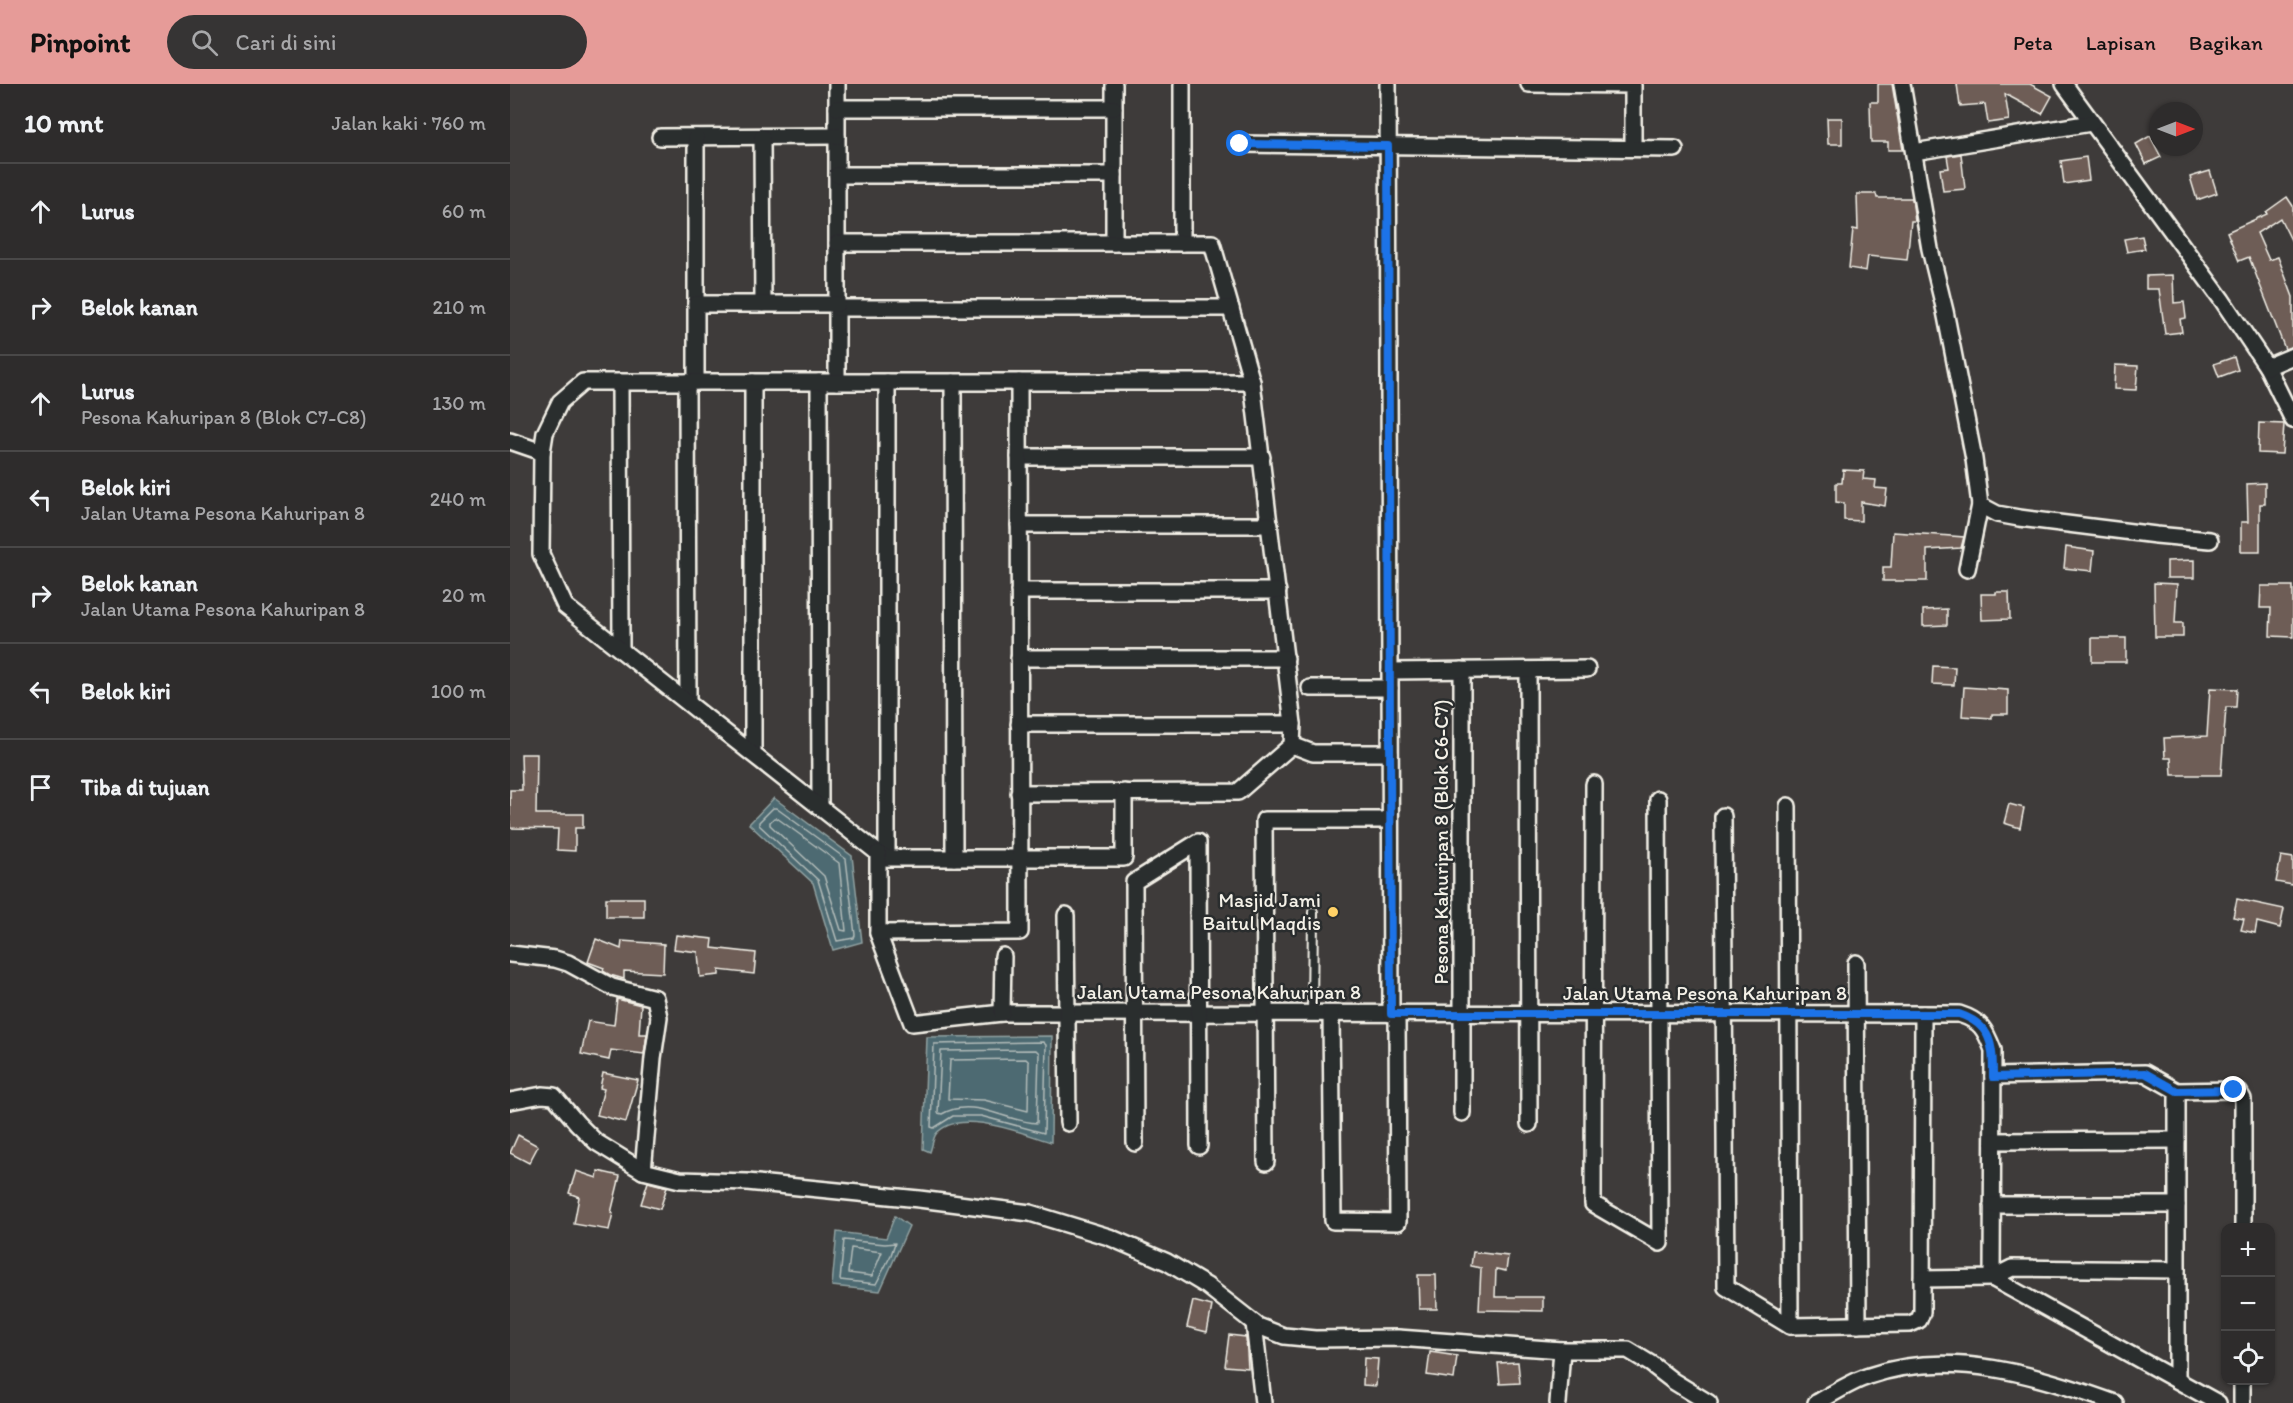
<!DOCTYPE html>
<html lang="id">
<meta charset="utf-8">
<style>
:root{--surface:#2e2c2c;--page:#363434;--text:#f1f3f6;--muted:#a7a7a9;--line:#494848;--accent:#e69b98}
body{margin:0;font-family:Itim,sans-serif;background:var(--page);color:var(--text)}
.controls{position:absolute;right:18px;bottom:18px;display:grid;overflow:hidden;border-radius:12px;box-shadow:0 2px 4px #0004}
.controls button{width:54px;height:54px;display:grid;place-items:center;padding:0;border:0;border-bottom:2px solid var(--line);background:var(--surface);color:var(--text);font:30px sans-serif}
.compass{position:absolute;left:1639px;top:18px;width:54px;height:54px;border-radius:50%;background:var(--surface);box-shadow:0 2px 4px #0004;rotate:90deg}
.stop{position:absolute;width:18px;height:18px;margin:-14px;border:4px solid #1a73e8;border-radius:50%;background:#fff}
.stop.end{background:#1a73e8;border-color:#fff;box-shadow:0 2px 6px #0008}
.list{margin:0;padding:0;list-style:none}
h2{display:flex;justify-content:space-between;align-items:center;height:78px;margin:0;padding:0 24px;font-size:26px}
h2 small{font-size:20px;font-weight:400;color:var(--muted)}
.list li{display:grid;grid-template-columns:39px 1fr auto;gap:18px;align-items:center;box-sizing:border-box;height:96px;padding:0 24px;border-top:2px solid var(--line)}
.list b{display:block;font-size:22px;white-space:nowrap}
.list p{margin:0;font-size:20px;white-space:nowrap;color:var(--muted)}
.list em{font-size:20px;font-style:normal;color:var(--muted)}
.icon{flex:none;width:33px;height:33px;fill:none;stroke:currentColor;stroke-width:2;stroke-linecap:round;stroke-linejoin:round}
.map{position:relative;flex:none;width:1783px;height:1319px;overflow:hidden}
header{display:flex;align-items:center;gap:36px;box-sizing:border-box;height:84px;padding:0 30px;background:var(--accent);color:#111}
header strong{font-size:28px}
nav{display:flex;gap:33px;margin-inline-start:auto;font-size:21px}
.search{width:420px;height:54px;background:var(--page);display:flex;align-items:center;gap:15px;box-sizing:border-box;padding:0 21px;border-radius:33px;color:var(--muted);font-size:22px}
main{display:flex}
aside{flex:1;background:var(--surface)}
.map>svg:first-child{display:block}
</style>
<header>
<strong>Pinpoint</strong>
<div class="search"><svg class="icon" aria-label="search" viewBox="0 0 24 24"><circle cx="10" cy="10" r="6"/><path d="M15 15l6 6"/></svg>Cari di sini</div>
<nav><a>Peta</a><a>Lapisan</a><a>Bagikan</a></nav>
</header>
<main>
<aside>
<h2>10 mnt<small>Jalan kaki · 760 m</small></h2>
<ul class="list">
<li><svg class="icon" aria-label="ahead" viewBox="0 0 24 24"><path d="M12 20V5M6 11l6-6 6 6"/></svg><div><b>Lurus</b></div><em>60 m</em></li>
<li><svg class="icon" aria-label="right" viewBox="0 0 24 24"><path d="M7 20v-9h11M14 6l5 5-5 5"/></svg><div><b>Belok kanan</b></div><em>210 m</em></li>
<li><svg class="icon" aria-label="ahead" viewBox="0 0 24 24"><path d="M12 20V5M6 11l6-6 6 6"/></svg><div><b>Lurus</b><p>Pesona Kahuripan 8 (Blok C7-C8)</p></div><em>130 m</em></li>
<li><svg class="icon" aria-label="left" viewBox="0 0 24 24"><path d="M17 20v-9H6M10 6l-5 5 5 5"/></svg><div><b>Belok kiri</b><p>Jalan Utama Pesona Kahuripan 8</p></div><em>240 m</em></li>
<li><svg class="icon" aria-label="right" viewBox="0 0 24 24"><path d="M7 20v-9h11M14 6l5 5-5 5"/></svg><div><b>Belok kanan</b><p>Jalan Utama Pesona Kahuripan 8</p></div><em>20 m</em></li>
<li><svg class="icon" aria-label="left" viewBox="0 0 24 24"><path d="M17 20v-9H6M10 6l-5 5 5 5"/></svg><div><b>Belok kiri</b></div><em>100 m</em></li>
<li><svg class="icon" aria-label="arrive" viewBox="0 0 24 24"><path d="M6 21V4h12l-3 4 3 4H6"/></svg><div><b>Tiba di tujuan</b></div></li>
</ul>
</aside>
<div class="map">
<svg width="1783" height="1319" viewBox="0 0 1783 1319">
<rect width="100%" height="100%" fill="#3e3b3a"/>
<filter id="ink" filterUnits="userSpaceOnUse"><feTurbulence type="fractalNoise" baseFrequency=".0167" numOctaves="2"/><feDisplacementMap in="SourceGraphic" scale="12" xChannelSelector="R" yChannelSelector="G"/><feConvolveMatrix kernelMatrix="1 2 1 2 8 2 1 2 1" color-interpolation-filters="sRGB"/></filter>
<g filter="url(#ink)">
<g fill="#4e6b72" stroke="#90a1a1" stroke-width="1.5">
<path d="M264 714 342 772 352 858 323 866 303 799 239 740Z"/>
<path d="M542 952 541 1058C514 1050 448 1023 426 1050 423 1054 422 1063 420 1068L413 1065 417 953Z"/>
<path d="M385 1132 399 1142 370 1207 322 1202 327 1148 376 1154Z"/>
</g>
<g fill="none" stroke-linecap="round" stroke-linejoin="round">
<g stroke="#b2bbb9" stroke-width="1.5">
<path d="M263 724H266L336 775 345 851 344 854 327 857 308 796 249 741V738Z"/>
<path d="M264 734H267L329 779 336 847 331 846 314 792 260 741V738Z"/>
<path d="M533 958 536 961 534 1049 471 1032H443L424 1044 421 1043 424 960Z"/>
<path d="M526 966 529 969 527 1039C496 1038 463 1012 432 1030L428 1029 431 967Z"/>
<path d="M516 975 519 978 518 1027 474 1016 438 1015 440 976Z"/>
<path d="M334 1156 375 1160 385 1159 381 1171 366 1200 330 1196Z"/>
<path d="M341 1164 372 1168 362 1192 338 1189Z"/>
</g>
</g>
<g fill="#6e5d57" stroke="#f4f1e8" stroke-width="1.5">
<path d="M1368 0H1382L1393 66H1378V58H1361L1360 18H1368Z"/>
<path d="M1447 0H1520L1542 12 1532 30 1495 10 1499 36 1478 39 1475 20 1450 22Z"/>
<path d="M1317 34H1332V60H1318Z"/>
<path d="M1640 52 1651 73 1636 80 1626 60Z"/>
<path d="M1451 70 1455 105 1433 107 1430 85 1439 84 1437 72Z"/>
<path d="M1576 73 1579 96 1554 100 1551 77Z"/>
<path d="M1700 87 1707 109 1687 116 1680 93Z"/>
<path d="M1347 110H1366L1367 114H1402L1405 137H1401L1397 176 1358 172 1356 187 1339 184 1343 145 1348 146Z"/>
<path d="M1777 113 1783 122V160L1770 134 1747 149 1759 176 1768 173 1783 213V262L1775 265 1739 173 1729 177 1717 148 1757 130 1756 128Z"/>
<path d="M1632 152 1635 165 1617 168 1614 155Z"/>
<path d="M1663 191 1664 219 1674 218 1676 234 1670 235 1672 248 1655 250 1649 205H1636V192Z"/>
<path d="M1724 273 1728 286 1709 293 1704 280Z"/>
<path d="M1605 281 1628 282 1626 306 1604 305Z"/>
<path d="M1749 339 1774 340 1772 370 1748 369Z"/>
<path d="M1333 386 1354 387 1353 395 1366 396 1365 404 1377 405 1375 422 1351 418V437L1334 436V419L1326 418V399H1332Z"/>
<path d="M1755 399V420H1750V468H1731V438H1738L1737 400Z"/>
<path d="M1383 448 1428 451 1454 453 1451 464 1417 466V497H1373V483H1381Z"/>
<path d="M1556 463 1584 467 1582 487 1554 484Z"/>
<path d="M1684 476V494H1657V477Z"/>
<path d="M1644 499 1667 500 1665 539H1673V553H1645Z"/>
<path d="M1751 502H1783V553L1760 552 1761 524H1750Z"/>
<path d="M1486 508H1499L1500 535 1472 536 1471 510H1486Z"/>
<path d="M1437 525V541L1413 542V526Z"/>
<rect x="1582" y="554" width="34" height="24"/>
<path d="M1423 582 1445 583 1444 601 1422 600Z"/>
<path d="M1454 603 1498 606V630H1482V634L1452 632Z"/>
<path d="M1700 604 1727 605 1726 623H1716L1711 691H1662L1661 674H1655L1654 654 1697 652Z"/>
<path d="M11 670H27L26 730H73V744H65V767L47 766 48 745 0 744V706H12Z"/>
<path d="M1499 720 1514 724 1510 744 1494 739Z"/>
<path d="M1771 772 1783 774V801L1766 798Z"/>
<rect x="96" y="814" width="38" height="19"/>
<path d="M1727 815 1774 825 1770 844 1747 838 1745 849 1731 846 1734 835 1723 833Z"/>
<path d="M166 851 203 855 202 864 246 869 244 890 209 886V891L190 893 188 868 164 865Z"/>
<path d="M86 855 111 865 112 857 154 860 153 889 114 887V895L100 891 93 887 94 884 78 878Z"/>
<path d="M107 915 131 921 129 950H137L134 970 101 966 99 976 71 970 78 937 104 941Z"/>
<path d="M93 989 128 996 116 1038 87 1031 94 1005 90 1004Z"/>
<path d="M8 1051 28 1062 19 1079 0 1069Z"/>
<path d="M66 1087 87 1094 88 1087 110 1092 101 1129H103L99 1146 64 1140 69 1113 59 1109Z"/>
<path d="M138 1098 157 1103 150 1125 131 1120Z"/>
<path d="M963 1168 998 1172 996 1187 986 1185 985 1213H1033V1227L969 1226 971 1184 961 1182Z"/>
<path d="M908 1191H926L927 1225H909Z"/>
<path d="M683 1217 702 1222 697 1248 677 1243Z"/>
<path d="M719 1251 736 1253 738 1284 715 1282Z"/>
<path d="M920 1268 947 1272 944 1295 917 1291Z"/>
<path d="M854 1274 868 1275 866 1302 853 1301Z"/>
<path d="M1008 1278 1010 1299 990 1300 988 1279Z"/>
</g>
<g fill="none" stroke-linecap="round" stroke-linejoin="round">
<defs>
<path id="lane" d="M802 930 803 828"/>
<g id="street">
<path d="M327 0V298"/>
<path d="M604 0V159"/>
<path d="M672 0V159"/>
<path d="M878 0 880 587"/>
<path d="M1019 0 1123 1V64"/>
<path d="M1392 0 1420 165 1435 227 1464 375 1470 421 1487 430 1509 434 1646 451 1700 456"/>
<path d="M1554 0 1712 216 1757 283 1783 336"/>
<path d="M327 24H604"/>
<path d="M150 53 327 52"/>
<path d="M186 53V220"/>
<path d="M252 53 253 220"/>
<path d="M730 60 1165 65"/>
<path d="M1404 68 1581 39"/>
<path d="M327 91H604"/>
<path d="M327 159H702L742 298 783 640 782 661 728 708 509 709"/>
<path d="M327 224H721"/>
<path d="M1757 283 1783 272"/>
<path d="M110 298 111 565"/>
<path d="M177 298 178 617"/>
<path d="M186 298V220H327"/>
<path d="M243 298V670"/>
<path d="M309 298 310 723"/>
<path d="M377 298V774"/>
<path d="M443 298 444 774"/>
<path d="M0 357 32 368"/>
<path d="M509 373H752"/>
<path d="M509 441H760"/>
<path d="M1457 485 1470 421"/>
<path d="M509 507H768"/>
<path d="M509 574H776"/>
<path d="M952 586V1029"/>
<path d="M1018 586 1019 1040"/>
<path d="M800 604H880"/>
<path d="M509 640H783"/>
<path d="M782 661 803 669H880"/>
<path d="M1084 700 1083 1120 1150 1159 1148 715"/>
<path d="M614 708V774H377L368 769 55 522 31 470 32 368 35 349 50 318 73 298H742"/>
<path d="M1278 722 1280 1242"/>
<path d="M1213 732 1216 1203 1280 1242 1400 1240 1409 1236 1412 1228 1413 930"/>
<path d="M368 769V849L402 939 492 929 1449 930C1471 937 1475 945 1483 966L1482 1194"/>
<path d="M556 831 558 1039"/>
<path d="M368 849 510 848 509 298"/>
<path d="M0 870 45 875 58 879 102 903 145 914 149 933 143 974 133 1087"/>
<path d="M1346 879 1348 1241"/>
<path d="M492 929 493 872"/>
<path d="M821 930 823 1137 888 1138 887 930"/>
<path d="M881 930 880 587 1077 585"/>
<path d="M1483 992 1635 989 1667 1007 1724 1006 1729 1008 1733 1015V1144"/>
<path d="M1667 1007V1296"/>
<path d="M0 1017 32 1011 44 1012 67 1039 86 1058 133 1087 170 1096 237 1098 409 1115 520 1129 599 1153 657 1178 697 1202 748 1242 774 1252 805 1255 888 1254 1052 1266H1118L1141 1280 1163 1297 1199 1319"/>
<path d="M1483 1057 1667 1056"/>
<path d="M625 1059 624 798 688 758 689 1062"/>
<path d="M756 1078 754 736H880"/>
<path d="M1482 1121H1667"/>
<path d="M1482 1194 1708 1319"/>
<path d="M1412 1195 1482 1194 1502 1184 1667 1186"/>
<path d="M744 1239 753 1319"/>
<path d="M1048 1319 1052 1266"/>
<path d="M1306 1319C1323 1310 1340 1298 1359 1292 1440 1264 1528 1291 1605 1319"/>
<path d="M1732 1319V1296"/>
</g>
</defs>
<use href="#lane" stroke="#f4f1e8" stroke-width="12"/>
<use href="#street" stroke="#f4f1e8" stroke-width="20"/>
<use href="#lane" stroke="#2a2d2e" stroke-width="8"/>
<use href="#street" stroke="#2a2d2e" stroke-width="15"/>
</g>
</g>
<g fill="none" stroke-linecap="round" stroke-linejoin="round" filter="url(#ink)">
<path stroke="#1a73e8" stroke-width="8" d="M730 60 878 62 881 930H1449C1482 941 1483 961 1483 993L1635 989 1667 1007 1724 1006"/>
</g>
<circle fill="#ffd166" stroke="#2a2d2e" stroke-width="2" cx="823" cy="828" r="6"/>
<g text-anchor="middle" stroke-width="5" stroke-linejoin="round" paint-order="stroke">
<g font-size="20" fill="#f4f1e8" stroke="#2a2d2e">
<text transform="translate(931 758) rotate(-90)" y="7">Pesona Kahuripan 8 (Blok C6-C7)</text>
<text x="709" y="915">Jalan Utama Pesona Kahuripan 8</text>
<text x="1195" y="916">Jalan Utama Pesona Kahuripan 8</text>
</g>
<g font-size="20" fill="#f4f1e8" stroke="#2a2d2e" text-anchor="end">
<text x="811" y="823">Masjid Jami<tspan x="811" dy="23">Baitul Maqdis</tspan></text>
</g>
</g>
</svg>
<div class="controls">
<button>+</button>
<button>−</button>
<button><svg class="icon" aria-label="locate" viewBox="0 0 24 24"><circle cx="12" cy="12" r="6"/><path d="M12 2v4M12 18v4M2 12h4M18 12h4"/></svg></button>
</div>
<svg class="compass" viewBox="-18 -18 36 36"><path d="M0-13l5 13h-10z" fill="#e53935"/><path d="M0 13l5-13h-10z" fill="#a7a7a9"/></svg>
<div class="stop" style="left:730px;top:60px"></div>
<div class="stop end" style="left:1724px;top:1006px"></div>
</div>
</main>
